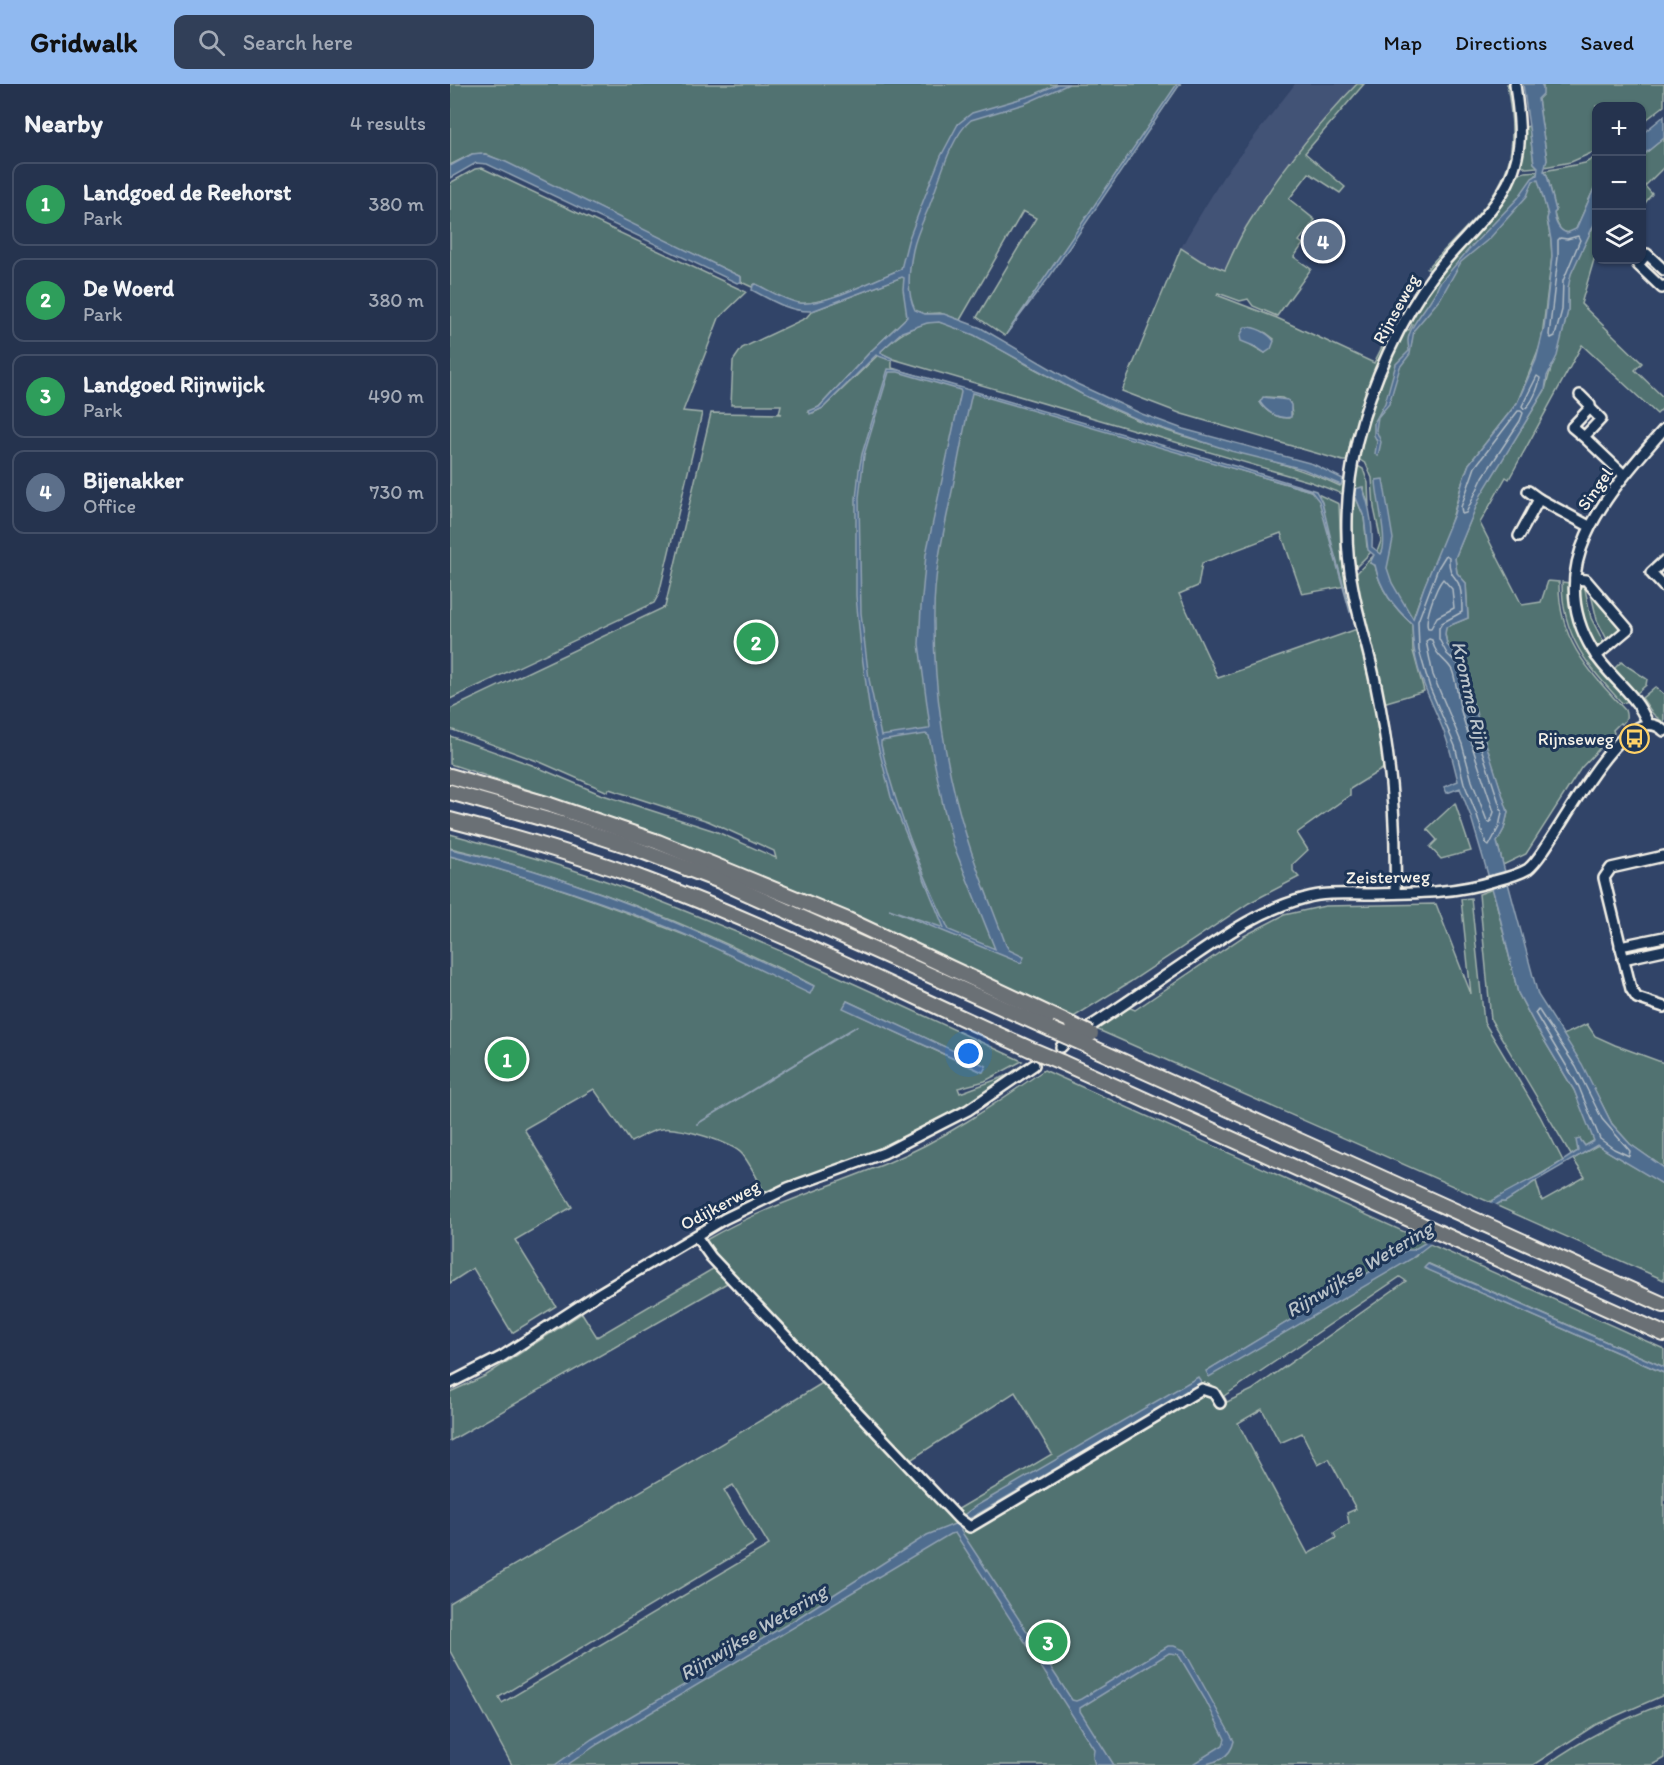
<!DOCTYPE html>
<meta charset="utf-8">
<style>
:root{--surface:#25334e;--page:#313f58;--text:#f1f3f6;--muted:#a3aab6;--line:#424e66;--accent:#90b9f0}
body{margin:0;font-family:Itim,sans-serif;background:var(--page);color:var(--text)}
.controls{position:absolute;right:18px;top:18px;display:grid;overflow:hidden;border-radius:12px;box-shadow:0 2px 4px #0004}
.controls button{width:54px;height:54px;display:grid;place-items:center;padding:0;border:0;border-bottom:2px solid var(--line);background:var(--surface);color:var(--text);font:30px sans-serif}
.you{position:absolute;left:519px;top:970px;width:21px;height:21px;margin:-15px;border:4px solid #fff;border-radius:50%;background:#1a73e8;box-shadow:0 0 0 9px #1a73e833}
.badge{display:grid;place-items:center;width:39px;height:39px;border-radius:50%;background:var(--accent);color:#fff;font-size:20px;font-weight:700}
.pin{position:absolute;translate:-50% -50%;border:3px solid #fff;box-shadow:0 2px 6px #0006}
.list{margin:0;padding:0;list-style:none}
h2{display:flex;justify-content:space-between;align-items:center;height:78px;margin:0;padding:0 24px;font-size:26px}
h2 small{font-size:20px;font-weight:400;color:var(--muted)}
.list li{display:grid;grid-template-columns:39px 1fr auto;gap:18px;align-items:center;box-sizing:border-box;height:84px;margin:0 12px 12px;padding:0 12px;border:2px solid var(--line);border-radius:12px}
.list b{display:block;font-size:22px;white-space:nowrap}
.list p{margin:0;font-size:20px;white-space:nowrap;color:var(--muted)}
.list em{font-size:20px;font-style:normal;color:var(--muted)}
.icon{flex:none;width:33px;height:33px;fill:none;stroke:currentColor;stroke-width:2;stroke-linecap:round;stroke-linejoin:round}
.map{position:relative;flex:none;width:1214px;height:1681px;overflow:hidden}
header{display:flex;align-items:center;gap:36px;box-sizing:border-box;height:84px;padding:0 30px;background:var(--accent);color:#111}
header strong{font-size:28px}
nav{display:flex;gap:33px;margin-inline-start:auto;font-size:21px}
.search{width:420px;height:54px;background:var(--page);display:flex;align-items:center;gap:15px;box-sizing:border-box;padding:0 21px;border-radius:12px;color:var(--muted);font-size:22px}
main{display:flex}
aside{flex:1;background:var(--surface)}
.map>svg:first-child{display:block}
</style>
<header>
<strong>Gridwalk</strong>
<div class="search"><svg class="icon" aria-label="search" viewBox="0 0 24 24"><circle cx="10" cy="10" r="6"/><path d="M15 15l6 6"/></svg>Search here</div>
<nav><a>Map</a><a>Directions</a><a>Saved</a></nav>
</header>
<main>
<aside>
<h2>Nearby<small>4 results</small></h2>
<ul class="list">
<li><span class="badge" style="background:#2e9e5b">1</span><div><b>Landgoed de Reehorst</b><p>Park</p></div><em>380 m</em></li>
<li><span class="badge" style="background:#2e9e5b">2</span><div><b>De Woerd</b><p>Park</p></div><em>380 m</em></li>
<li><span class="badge" style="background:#2e9e5b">3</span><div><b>Landgoed Rijnwijck</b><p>Park</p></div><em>490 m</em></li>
<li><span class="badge" style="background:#5c6f8a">4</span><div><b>Bijenakker</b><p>Office</p></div><em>730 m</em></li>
</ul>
</aside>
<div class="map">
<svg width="1214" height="1681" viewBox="0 0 1214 1681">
<rect width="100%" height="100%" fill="#314468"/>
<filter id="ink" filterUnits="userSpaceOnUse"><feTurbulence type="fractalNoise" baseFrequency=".0167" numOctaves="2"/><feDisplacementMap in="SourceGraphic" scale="12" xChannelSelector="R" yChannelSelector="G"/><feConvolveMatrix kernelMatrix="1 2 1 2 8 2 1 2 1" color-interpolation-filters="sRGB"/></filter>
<g filter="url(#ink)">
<path fill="#435276" d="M845 0H907L877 33 821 106 797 141 775 186 751 177 731 164 738 151 773 93Z"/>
<g fill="#517271" stroke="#a2b2ac" stroke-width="1.5" fill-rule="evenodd">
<path d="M0 0H730L555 252 527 233 586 134 573 127 510 236 490 229 471 230 457 233 420 268 369 323 359 328 363 329 373 324 428 271 442 277V284L861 407 889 420 891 466 896 502 852 510 831 449 752 479 748 502 729 510 768 594 907 545 925 623 934 684 900 705V711L847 749 858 766 843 780V787L849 793 799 819 680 898 622 934 176 740 79 706 0 680V652L82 681 150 710 265 747 326 774 324 767 258 737 159 705 158 708 90 678 0 645V625L215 523 261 329 332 330 329 329 331 321H281L283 277 292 264 356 234 362 227 452 193 453 182 451 185C428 195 372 223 348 219 333 216 318 206 305 200L302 203 291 198V193L36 70H22L0 81Z"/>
<path d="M907 0H914L855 69 895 103 890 109 859 89 839 115 865 136 849 157 853 160 844 173 861 185 827 232 803 222 798 215 790 217 768 209 767 211 827 234 924 279 945 237 949 239 900 377H893L732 330 672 307 731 164 751 177 775 186C782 171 789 154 798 140 828 90 866 42 907 0ZM799 243 816 249 824 255 815 269 801 261ZM816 313 832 314 840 319 842 330 839 334C827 334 816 328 810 318Z"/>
<path d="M1057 0H1061C1064 24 1069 50 1064 74 1057 112 1009 157 984 186L977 185C1007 149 1056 114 1061 65 1064 43 1060 21 1057 0Z"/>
<path d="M1091 0H1214V22L1192 39V22H1146V67L1121 78 1094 83 1097 76 1088 15 1092 11 1093 1Z"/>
<path d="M1079 42 1084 79 1088 83 1076 84 1071 80 1072 44Z"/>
<path d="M1214 54V83L1195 102 1202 110 1192 123V72Z"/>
<path d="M1146 73V100L1126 145C1112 155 1107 142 1104 129L1106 127 1097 91 1094 87 1135 79Z"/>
<path d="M32 84 296 208 269 234 233 327 252 329 209 510 204 519 0 615V99L25 85Z"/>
<path d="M1089 87 1084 94 1089 97 1098 131 1097 136 1101 156 1102 172 1091 260 1067 319 1019 380C1010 400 1007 422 999 443 988 474 972 503 963 535L958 529 956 531 923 468H927L931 457 924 424 922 394 916 380 907 374 924 312 954 245 959 246 962 240 958 238 974 211 993 184 1046 126 1066 91 1075 88Z"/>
<path d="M1146 136V169L1131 220 1192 279 1185 286 1214 314V323L1207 330 1132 261 1059 395 1056 393 1030 439 1072 521 1091 518 1098 497 1109 498C1108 556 1138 586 1175 626 1177 632 1177 636 1172 640L1170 639 1163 646 1164 649 1131 684 1076 770 1053 781 1047 758 1054 745 1058 728 1032 650 1019 607 1015 583 997 561 995 550 996 543 1018 534 1016 499 1007 489 1005 474 1031 410 1095 306C1101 280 1112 256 1117 230 1120 217 1116 205 1120 192 1127 173 1138 155 1146 136Z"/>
<path d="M485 237C519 244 547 264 576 280 615 301 654 323 695 339 759 364 828 373 890 402L893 397 897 396 895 411 861 398 443 275 431 269V267C447 251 463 241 485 237Z"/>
<path d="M906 381 913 385 918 399 919 423 913 403 904 409 914 433 917 463 921 468 905 484 903 483C900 448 902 415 906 381Z"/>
<path d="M924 471 920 479 925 481C930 506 944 523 962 540L963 567 974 607 933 619 924 575 925 574 922 569 912 533 915 531 914 528H912L904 492Z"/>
<path d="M1112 498 1120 499C1123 559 1143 573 1179 617L1172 619C1137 581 1112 553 1112 498Z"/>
<path d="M1128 499 1134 500 1141 534 1155 561 1147 567 1133 537Z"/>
<path d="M1140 506 1175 545 1159 559 1147 536Z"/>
<path d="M1171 578 1197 595 1196 601 1187 609 1163 586Z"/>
<path d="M1205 603 1214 610V639L1203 630 1192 614Z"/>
<path d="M1005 719 1021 767 991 775 980 763 987 756 977 745Z"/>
<path d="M0 750C60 767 120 783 178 805 312 855 442 917 572 977L535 997 508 1004 510 1009 556 992 577 978 580 980 517 1022 470 1048 316 1111C309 1098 302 1083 293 1071 283 1058 227 1042 211 1045 201 1046 190 1054 181 1058L144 1005 74 1045 122 1123 65 1156 106 1222 62 1249 23 1184 0 1199V772C125 803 244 856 364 902 342 889 317 879 294 868 204 826 97 786 0 764ZM397 917 535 982H536L532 988 394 924Z"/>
<path d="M1043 805 1068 909 1085 941 1124 1006 1145 1056 1135 1062 1130 1055 1129 1067 1121 1071 1041 936 1029 810Z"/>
<path d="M1021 814 1034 938 1090 1032 1113 1077 1054 1112 1039 1118 646 945 678 923 685 926 794 852 834 831 875 822 986 820 1021 910 1011 815Z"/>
<path d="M1137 940 1145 952 1165 961 1214 979V1084L1180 1060 1162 1040 1141 999 1113 951Z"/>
<path d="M594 986 977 1158 963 1167 956 1166 760 1285 966 1172 969 1167 980 1160 1214 1265V1283L979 1180 975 1184 1214 1289V1611L1145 1641 1083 1681H62L0 1567V1519C124 1445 251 1374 374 1298L482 1414 500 1430 602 1370 565 1308 459 1377 272 1178 256 1156C313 1123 376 1104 437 1079 493 1056 544 1021 594 986ZM950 1193 956 1197 802 1306 777 1318 774 1312ZM812 1325 830 1359 852 1349 868 1381 879 1375 906 1425 897 1429 899 1439 884 1449 886 1454 858 1470 788 1339ZM283 1401 319 1461 52 1619 49 1613 305 1459 274 1406Z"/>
<path d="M1148 1061C1169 1076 1193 1086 1214 1101V1196L1045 1121 1051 1118H1055L1086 1097 1092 1117 1135 1093 1123 1075Z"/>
<path d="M266 1183 279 1198 0 1357V1308L35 1292 132 1229 147 1253Z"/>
<path d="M1214 1620V1674L1202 1681H1096C1133 1655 1172 1635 1214 1620Z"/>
</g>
<g fill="#4f6d8f" stroke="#91a2b3" stroke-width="1.5" fill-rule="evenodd">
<path d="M608 0H619L574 20 521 36C500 53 489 98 479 123 473 137 466 151 463 166 459 186 456 207 465 226L475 230H494L531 244 627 300 692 330 733 345 863 380 893 395 891 401 853 385 781 367 696 339 637 313 524 251 489 238 477 239 452 248 431 267V269L442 274V277L426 271 373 324 360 330 359 327 369 323 420 268 457 233 453 205 454 194 452 193 362 227C339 228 321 216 302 206L303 201 306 200C320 207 334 216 349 219 372 223 428 194 451 185L458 157 480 99 491 72 508 40 522 29 583 11Z"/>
<path d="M727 0H730L600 192 557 249Z"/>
<path d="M1073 0H1091L1093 3V10L1088 15 1097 76 1094 87 1097 91 1106 127 1104 129C1105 138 1108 146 1117 149L1126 145 1146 100V136L1121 190 1118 204V227L1107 272 1097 292 1095 306 1031 411 1005 474 1007 489 1016 499 1018 534 996 543 995 550 997 561 1015 579 1021 613 1058 728 1054 745 1047 758 1088 911 1132 980 1162 1040 1180 1060 1214 1084V1101L1147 1061 1082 1099 1077 1104 1055 1118H1051L980 1160 961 1175 759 1293 756 1287 956 1166H963L1036 1123C1040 1115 1078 1097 1088 1092 1102 1085 1115 1075 1128 1067L1126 1056 1130 1055 1135 1062 1144 1057 1124 1006 1085 941 1068 909 1047 821 1021 733 1010 704 997 709 994 703 1008 697C1004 681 1000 664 994 648 977 605 963 588 962 540 944 523 930 506 925 481L920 479 924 471 918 466 914 433 904 409 905 405 912 403C920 422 923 443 922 463L931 470C939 459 926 412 926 396L933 395 943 455 937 484 942 499 963 535 974 503 1004 430 1013 396 1019 380 1067 319 1086 276 1094 244 1102 172 1101 156 1097 135 1098 131 1088 96 1083 97 1077 112 1040 154 1011 178 990 215 964 246 960 270 950 283 939 320 928 333 926 346 931 358 928 372 925 370 927 357 924 351V339L935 319 946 280 959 267C959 264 958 261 958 257 958 241 984 217 989 200L1019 165 1068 114 1082 94 1087 91 1088 83 1084 79Z"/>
<path d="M1214 32V54L1192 72V50Z"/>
<path d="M31 69 56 78 291 193V198L287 199 37 80 26 79 0 94V82L22 70Z"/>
<path d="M795 243C805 242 818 249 824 257L821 265 815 269 806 263 791 257 790 252Z"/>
<path d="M438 285 449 286 509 303 788 383 866 407 872 418 884 468 901 527 900 528 869 417 861 407 522 309C514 343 508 378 501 412 493 451 484 489 484 529 483 603 495 684 517 754 528 790 543 825 556 861L559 866 574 873 571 879 439 825 494 844 441 713 421 634 411 565 406 512V415L409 386 412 370ZM439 288H448L510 306 511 308 476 470 471 524 469 560 480 643 478 645 431 652 419 595 411 529 409 414 414 371ZM476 650 479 652 493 721 503 760 545 865 499 846C471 786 446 726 431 661V657Z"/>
<path d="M813 313 838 316 841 321V333C829 336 816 328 810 318Z"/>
<path d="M0 765C126 791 249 847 364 902L360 910C303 883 247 853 188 832 127 809 63 788 0 772Z"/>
<path d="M397 917 536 982 533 988 393 924Z"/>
<path d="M978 1180 1214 1283V1289L974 1184Z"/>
<path d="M748 1293 752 1299 526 1431 517 1436 511 1433 526 1422Z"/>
<path d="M507 1439 511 1440V1447L622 1616 626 1617 631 1615 718 1562H724L734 1566 784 1657C780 1677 758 1681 741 1681L773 1661 775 1655 756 1617 728 1570 719 1569 630 1624V1627L664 1681H645L643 1674 644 1665 505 1449 500 1450 148 1660 117 1681H105L142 1655 341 1538 477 1451Z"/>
</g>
<path fill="#314468" d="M1036 1117 1049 1122 984 1161 973 1157 1034 1121Z"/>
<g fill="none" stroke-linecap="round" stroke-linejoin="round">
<g stroke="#b2bcc4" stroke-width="1.5">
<path d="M1128 152 1130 156 1113 197 1112 226 1105 252 1101 254 1099 251 1108 173V156L1110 154 1117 155Z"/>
<path d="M1087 292 1090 294C1089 303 1081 322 1074 325L1072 322Z"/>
<path d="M1068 327H1071L1073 329 1070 337 1033 393 1016 429 1012 430 1011 423 1025 383Z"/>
<path d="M996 471 999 473C998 494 1008 492 1010 504 1012 511 1012 521 1012 528L992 539 989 544V555L997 570 1009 581 1015 615 1052 728 1049 743 1039 762 1036 760 1027 731 1014 699 1005 662 980 604 969 566 968 537 988 484Z"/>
<path d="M993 495 1002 505 1004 524 987 533 981 544H978C974 536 986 503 993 495Z"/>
<path d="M979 555 982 556C986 574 996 575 1002 586 1006 595 1008 616 1011 627 1021 661 1033 694 1044 728L1040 739 1037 737 1022 697 1012 660 983 591 976 557Z"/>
<path d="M1088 925 1126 983 1152 1035 1180 1067 1179 1072 1164 1065 1150 1055 1129 1003 1085 929Z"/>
</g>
<path stroke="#91a2b3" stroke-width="2" d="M247 1040 407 942"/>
<defs>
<g id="minor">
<path d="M1214 186 1197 170 1188 181 1212 204 1214 202"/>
<path d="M1130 311 1140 321V324"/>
<path d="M1134 353 1122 343 1140 324 1151 335 1134 353 1174 391"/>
<path d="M1078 407 1089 415"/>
<path d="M1069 452 1089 415 1139 442"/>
<path d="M1214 477 1201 489 1214 503"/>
<path d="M1125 495 1136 496 1178 545 1146 572"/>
<path d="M1198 640C1185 607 1160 595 1143 567 1090 481 1160 407 1214 345"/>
<path d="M1214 772 1161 784 1154 794 1181 905 1187 914 1214 923"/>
<path d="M945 809C947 740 940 670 926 602 920 570 909 538 903 505 893 457 896 404 907 357 921 300 950 235 985 189 1017 147 1065 116 1069 59 1071 39 1067 19 1065 0"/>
<path d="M1170 862 1214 853"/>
<path d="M1173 875 1214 866"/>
<path d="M641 942C675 920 709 896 743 873 778 849 813 825 855 814 875 808 897 810 918 810 962 809 1002 810 1044 797 1056 794 1068 791 1078 785 1104 766 1173 607 1214 647"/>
<path d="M611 963 613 961"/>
<path d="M246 1152 261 1173 509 1435 520 1443 752 1305 764 1309 770 1319"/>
<path d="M0 1299 51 1273 148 1210 274 1135 338 1104 434 1069 518 1026 584 981"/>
</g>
<g id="highway">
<path d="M0 692 100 721 208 758 398 836 622 941"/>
<path d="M0 708 105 738 176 761 270 797 600 945"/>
<path d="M0 736C66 753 132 772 196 796 327 845 453 908 580 965"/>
<path d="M643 964 1214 1221"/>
<path d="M611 978 1214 1250"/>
</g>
</defs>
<use href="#minor" stroke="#f4f1e8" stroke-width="14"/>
<use href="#highway" stroke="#f4f1e8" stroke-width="18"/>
<use href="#minor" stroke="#1d3557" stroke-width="9"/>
<use href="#highway" stroke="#6b6f75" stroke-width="14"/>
<defs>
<g id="highway-bridge">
<path d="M622 941 641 950"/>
<path d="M600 945 643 964"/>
<path d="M580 965 611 978"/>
</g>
</defs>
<use href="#highway-bridge" stroke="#f4f1e8" stroke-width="18" stroke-linecap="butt"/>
<use href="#highway-bridge" stroke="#6b6f75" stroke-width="14"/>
</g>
</g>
<defs>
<symbol id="bus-ring" viewBox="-11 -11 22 22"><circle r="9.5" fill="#1d3557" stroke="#ffd166" stroke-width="1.5"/><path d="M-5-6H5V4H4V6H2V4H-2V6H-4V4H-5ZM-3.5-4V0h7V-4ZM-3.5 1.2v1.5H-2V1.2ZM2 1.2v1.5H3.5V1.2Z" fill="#ffd166"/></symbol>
</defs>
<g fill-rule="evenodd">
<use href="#bus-ring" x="1168" y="638" width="33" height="33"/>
</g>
<g text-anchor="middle" stroke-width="6" stroke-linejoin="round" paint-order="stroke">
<g font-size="18" fill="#f4f1e8" stroke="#1d3557">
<text transform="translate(946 225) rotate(-61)" y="6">Rijnseweg</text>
<text transform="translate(1145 405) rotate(-55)" y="6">Singel</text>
<text transform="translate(938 793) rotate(-1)" y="6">Zeisterweg</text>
<text transform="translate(270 1121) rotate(-28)" y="6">Odijkerweg</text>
</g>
<g font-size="18" fill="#f4f1e8" stroke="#1d3557" text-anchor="end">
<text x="1164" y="661">Rijnseweg</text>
</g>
<g font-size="20" font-style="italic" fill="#bac3c9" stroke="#1d3557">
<text transform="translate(1021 611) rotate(77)" y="7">Kromme Rijn</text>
<text transform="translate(909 1185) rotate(-31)" y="7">Rijnwijkse Wetering</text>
<text transform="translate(303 1548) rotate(-31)" y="7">Rijnwijkse Wetering</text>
</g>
</g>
</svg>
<div class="controls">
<button>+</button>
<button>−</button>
<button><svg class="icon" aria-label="layers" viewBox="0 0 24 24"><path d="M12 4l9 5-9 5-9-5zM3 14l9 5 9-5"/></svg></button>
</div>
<div class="you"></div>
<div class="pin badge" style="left:57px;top:975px;background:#2e9e5b">1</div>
<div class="pin badge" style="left:306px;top:558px;background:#2e9e5b">2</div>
<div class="pin badge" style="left:598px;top:1558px;background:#2e9e5b">3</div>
<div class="pin badge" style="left:873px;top:157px;background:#5c6f8a">4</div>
</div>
</main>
